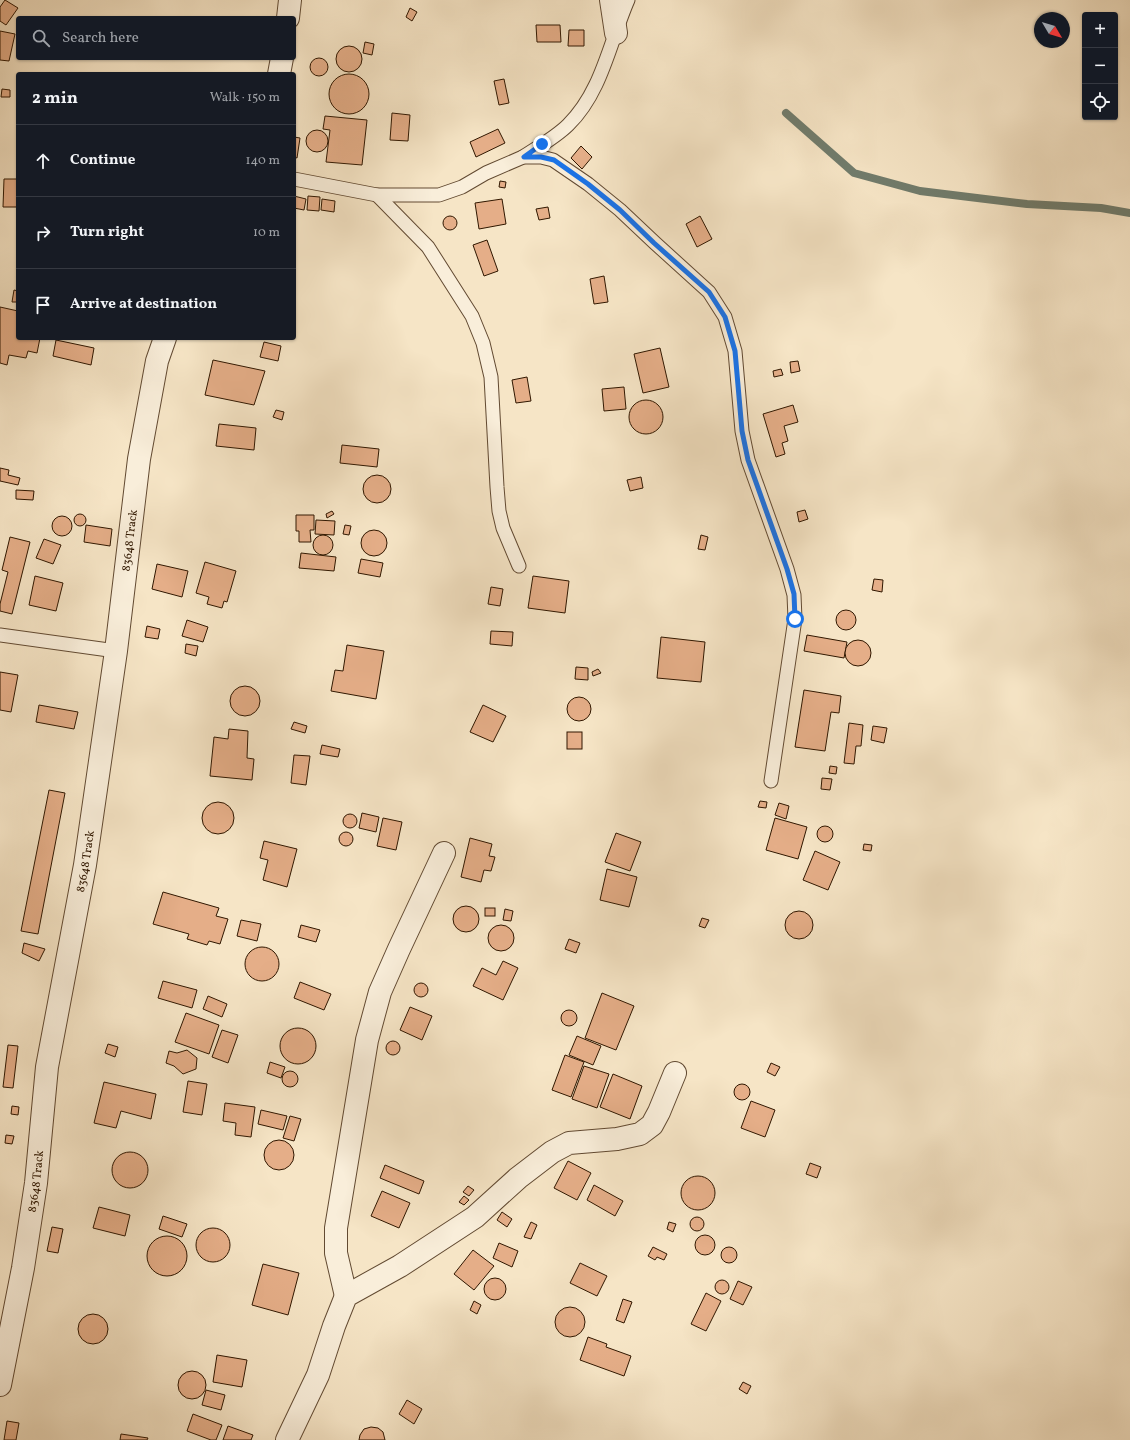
<!DOCTYPE html>
<meta charset="utf-8">
<style>
:root{--surface:#171b24;--page:#20242c;--text:#f1f3f6;--muted:#9ea1a6;--line:#363941}
body{margin:0;font-family:Vollkorn,serif;background:var(--page);color:var(--text)}
.controls{position:absolute;right:12px;top:12px;display:grid;overflow:hidden;border-radius:4px;box-shadow:0 1px 3px #0004}
.controls button{width:36px;height:36px;display:grid;place-items:center;padding:0;border:0;border-bottom:1px solid var(--line);background:var(--surface);color:var(--text);font:20px sans-serif}
.compass{position:absolute;left:1034px;top:12px;width:36px;height:36px;border-radius:50%;background:var(--surface);box-shadow:0 1px 3px #0004;rotate:128deg}
.stop{position:absolute;width:12px;height:12px;margin:-9px;border:3px solid #1a73e8;border-radius:50%;background:#fff}
.stop.end{background:#1a73e8;border-color:#fff;box-shadow:0 1px 4px #0008}
.list{margin:0;padding:0;list-style:none}
h2{display:flex;justify-content:space-between;align-items:center;height:52px;margin:0;padding:0 16px;font-size:17px}
h2 small{font-size:13px;font-weight:400;color:var(--muted)}
.list li{display:grid;grid-template-columns:26px 1fr auto;gap:12px;align-items:center;box-sizing:border-box;height:72px;padding:0 16px;border-top:1px solid var(--line)}
.list b{display:block;font-size:15px;white-space:nowrap}
.list em{font-size:13px;font-style:normal;color:var(--muted)}
.icon{flex:none;width:22px;height:22px;fill:none;stroke:currentColor;stroke-width:2;stroke-linecap:round;stroke-linejoin:round}
.map{position:relative;flex:none;width:1130px;height:1440px;overflow:hidden}
.search{position:absolute;background:var(--surface);box-shadow:0 1px 3px #0004;left:16px;top:16px;width:280px;height:44px;display:flex;align-items:center;gap:10px;box-sizing:border-box;padding:0 14px;border-radius:4px;color:var(--muted);font-size:15px}
.panel{position:absolute;background:var(--surface);box-shadow:0 1px 3px #0004;left:16px;top:72px;width:280px;height:268px;border-radius:4px}
.map>svg:first-child{display:block}
</style>
<div class="map">
<svg width="1130" height="1440" viewBox="0 0 1130 1440">
<rect width="100%" height="100%" fill="#f6e5c6"/>
<filter id="stains"><feTurbulence type="fractalNoise" baseFrequency=".005" numOctaves="4"/><feColorMatrix values="0 0 0 0 .2 0 0 0 0 .09 0 0 0 0 .02 0 0 0 .5 -.17"/></filter>
<radialGradient id="worn" r=".72"><stop offset=".6" stop-color="#630" stop-opacity="0"/><stop offset="1" stop-color="#630" stop-opacity=".3"/></radialGradient>
<g fill="none" stroke-linecap="round" stroke-linejoin="round">
<path stroke="#717c6c" stroke-width="8" d="M786 113 854 173 920 191 1027 204 1101 208 1130 213"/>
</g>
<g fill="#e5ae88" stroke="#301700">
<path d="M5 0 18 8 6 25 0 21V7Z"/>
<path d="M410 8 417 12 412 21 406 17Z"/>
<path d="M536 25H560L561 42H537Z"/>
<path d="M569 30H584V46H568Z"/>
<path d="M0 31 15 34 9 61 0 60Z"/>
<path d="M365 42 374 44 372 55 363 53Z"/>
<circle cx="349" cy="59" r="13"/>
<circle cx="319" cy="67" r="9"/>
<circle cx="349" cy="94" r="20"/>
<path d="M504 79 509 103 499 105 494 81Z"/>
<path d="M2 89 10 90V97H1Z"/>
<path d="M392 113 410 115 408 141 390 140Z"/>
<path d="M325 116 367 120 362 165 326 162 330 130 323 129Z"/>
<path d="M498 129 505 143 476 157 470 142Z"/>
<circle cx="317" cy="141" r="11"/>
<path d="M294 137 300 138 297 158 294 157Z"/>
<path d="M581 146 592 157 582 169 571 158Z"/>
<path d="M4 179H18V214H17V207H3Z"/>
<path d="M500 181 506 182 505 188 499 187Z"/>
<path d="M294 196 306 199 304 210 294 208Z"/>
<path d="M308 196 320 197 319 211 307 210Z"/>
<path d="M322 199 335 201 334 212 321 210Z"/>
<path d="M502 199 506 224 479 229 475 203Z"/>
<path d="M548 207 550 218 539 220 536 209Z"/>
<circle cx="450" cy="223" r="7"/>
<path d="M700 216 712 239 697 247 686 224Z"/>
<path d="M487 240 498 271 484 276 473 245Z"/>
<path d="M604 276 608 302 594 304 590 279Z"/>
<path d="M14 290 18 291V302H12Z"/>
<path d="M0 307 18 311V338H40L37 353 28 351 26 358 9 355 7 365 0 363Z"/>
<path d="M56 340 94 348 91 365 53 356Z"/>
<path d="M264 342 281 346 278 361 260 357Z"/>
<path d="M660 348 669 387 643 393 634 354Z"/>
<path d="M213 360 265 371 254 405 205 395Z"/>
<path d="M798 361 800 371 791 373 790 362Z"/>
<path d="M781 369 783 375 774 377 773 371Z"/>
<path d="M527 377 531 401 516 403 512 380Z"/>
<path d="M624 387 626 409 604 411 602 389Z"/>
<circle cx="646" cy="417" r="17"/>
<path d="M793 405 798 422 784 426 788 441 782 443 785 454 776 457 763 414Z"/>
<path d="M276 410 284 412 282 420 273 417Z"/>
<path d="M219 424 256 428 254 450 216 446Z"/>
<path d="M342 445 379 449 377 467 340 463Z"/>
<path d="M0 468 9 470 8 475 20 478 18 485 0 481Z"/>
<circle cx="377" cy="489" r="14"/>
<path d="M641 477 643 488 630 491 627 480Z"/>
<path d="M16 490 34 491 33 500 16 499Z"/>
<path d="M805 510 808 519 799 522 797 512Z"/>
<path d="M332 511 334 514 327 518 326 514Z"/>
<circle cx="80" cy="520" r="6"/>
<path d="M296 515H314V530H310L311 542H299V531H296Z"/>
<circle cx="62" cy="526" r="10"/>
<path d="M316 520 335 521 334 535 315 534Z"/>
<path d="M86 525 112 529 110 546 84 542Z"/>
<path d="M345 525 351 526 349 535 343 534Z"/>
<circle cx="374" cy="543" r="13"/>
<path d="M701 535 708 537 705 550 698 549Z"/>
<circle cx="323" cy="545" r="10"/>
<path d="M10 537 30 542 12 614 0 611V604L8 572 2 570Z"/>
<path d="M44 539 61 545 53 564 36 558Z"/>
<path d="M301 553 336 557 334 571 299 568Z"/>
<path d="M361 559 383 563 380 577 358 573Z"/>
<path d="M205 562 236 571 227 602 224 601 222 608 207 604 209 597 196 593Z"/>
<path d="M157 564 188 571 182 597 152 589Z"/>
<path d="M35 576 63 583 56 611 29 605Z"/>
<path d="M533 576 569 581 565 613 528 608Z"/>
<path d="M874 579 883 580 882 592 872 590Z"/>
<path d="M491 587 503 589 500 606 488 604Z"/>
<circle cx="846" cy="620" r="10"/>
<path d="M187 620 208 627 203 642 182 636Z"/>
<path d="M147 626 160 629 158 639 145 637Z"/>
<path d="M491 631 513 632 512 646 490 644Z"/>
<path d="M807 635 847 642 844 658 804 651Z"/>
<path d="M661 637 705 642 701 682 657 678Z"/>
<circle cx="858" cy="653" r="13"/>
<path d="M186 644 198 646 196 656 185 653Z"/>
<path d="M347 645 384 651 376 699 331 691 335 670 343 671Z"/>
<path d="M576 667 588 668V680L575 679Z"/>
<path d="M598 669 601 673 593 676 592 672Z"/>
<path d="M0 672 18 675 11 712 0 710Z"/>
<circle cx="245" cy="701" r="15"/>
<path d="M804 690 841 696 839 713 831 712 825 751 795 747Z"/>
<circle cx="579" cy="709" r="12"/>
<path d="M39 705 78 712 74 729 36 722Z"/>
<path d="M483 705 506 716 493 742 470 732Z"/>
<path d="M294 722 307 726 305 733 291 729Z"/>
<path d="M849 723 863 725 861 746H856L854 764 844 763Z"/>
<path d="M873 726 887 728 884 743 871 740Z"/>
<path d="M229 729 248 731 247 758 254 759 252 780 210 776 214 737 228 739Z"/>
<rect x="567" y="732" width="15" height="17"/>
<path d="M322 745 340 749 338 757 320 754Z"/>
<path d="M294 755 310 756 306 785 291 783Z"/>
<path d="M830 766 837 767 836 774 829 773Z"/>
<path d="M822 778 832 779 830 790 821 789Z"/>
<path d="M49 790 65 793 38 934 21 931Z"/>
<path d="M760 801 767 802 766 808 758 807Z"/>
<circle cx="218" cy="818" r="16"/>
<path d="M779 803 789 806 786 819 775 815Z"/>
<path d="M362 813 379 817 376 832 359 828Z"/>
<circle cx="350" cy="821" r="7"/>
<path d="M383 818 402 822 396 850 377 846Z"/>
<path d="M775 818 807 827 798 859 766 850Z"/>
<circle cx="825" cy="834" r="8"/>
<circle cx="346" cy="839" r="7"/>
<path d="M616 833 641 842 630 871 605 862Z"/>
<path d="M470 838 492 844 489 856 495 857 491 871 484 870 481 882 461 877Z"/>
<path d="M264 841 297 849 287 887 263 880 268 860 260 858Z"/>
<path d="M864 844 872 845 871 851 863 850Z"/>
<path d="M815 851 840 862 828 890 803 880Z"/>
<path d="M607 869 637 877 629 907 600 900Z"/>
<path d="M163 892 219 908 216 916 228 919 220 944 209 941 207 945 187 939 189 934 153 924Z"/>
<circle cx="466" cy="919" r="13"/>
<rect x="485" y="908" width="10" height="8"/>
<path d="M505 909 513 911 511 921 503 920Z"/>
<circle cx="799" cy="925" r="14"/>
<path d="M702 918 709 920 705 928 699 926Z"/>
<path d="M241 920 261 924 257 941 237 936Z"/>
<path d="M301 925 320 930 316 942 298 937Z"/>
<circle cx="501" cy="938" r="13"/>
<path d="M569 939 580 943 576 953 565 949Z"/>
<path d="M24 943 45 949 39 961 22 953Z"/>
<circle cx="262" cy="964" r="17"/>
<path d="M503 961 518 968 503 1000 473 986 482 968 496 975Z"/>
<path d="M163 981 197 990 192 1008 158 998Z"/>
<path d="M300 982 331 994 324 1010 294 998Z"/>
<circle cx="421" cy="990" r="7"/>
<path d="M602 993 634 1006 616 1050 585 1038Z"/>
<path d="M208 996 227 1004 222 1017 203 1009Z"/>
<path d="M410 1007 432 1016 422 1040 400 1030Z"/>
<circle cx="569" cy="1018" r="8"/>
<path d="M186 1013 219 1025 209 1054 175 1042Z"/>
<circle cx="298" cy="1046" r="18"/>
<path d="M222 1030 238 1035 228 1063 212 1057Z"/>
<path d="M577 1036 601 1046 593 1065 569 1055Z"/>
<circle cx="393" cy="1048" r="7"/>
<path d="M108 1044 118 1047 115 1057 105 1053Z"/>
<path d="M8 1045 18 1046 13 1088 3 1087Z"/>
<path d="M187 1050 197 1058 196 1069 183 1074 174 1066 166 1063 169 1051 177 1053Z"/>
<path d="M565 1055 584 1062 571 1097 552 1090Z"/>
<path d="M270 1062 285 1067 281 1078 267 1073Z"/>
<path d="M771 1063 780 1067 775 1076 767 1072Z"/>
<path d="M584 1066 609 1074 597 1108 572 1099Z"/>
<circle cx="290" cy="1079" r="8"/>
<path d="M613 1074 642 1086 630 1119 600 1107Z"/>
<path d="M188 1081 207 1084 202 1115 183 1112Z"/>
<path d="M104 1082 156 1094 151 1119 121 1111 116 1128 94 1123Z"/>
<circle cx="742" cy="1092" r="8"/>
<path d="M751 1101 775 1110 765 1137 741 1128Z"/>
<path d="M225 1103 255 1107 251 1137 235 1135 236 1123 223 1121Z"/>
<path d="M12 1106 19 1107 18 1115 11 1114Z"/>
<path d="M261 1110 287 1116 283 1130 258 1124Z"/>
<path d="M290 1116 301 1119 294 1141 283 1138Z"/>
<path d="M6 1135 14 1136 12 1144 5 1143Z"/>
<circle cx="279" cy="1155" r="15"/>
<circle cx="130" cy="1170" r="18"/>
<path d="M568 1161 591 1173 577 1200 554 1188Z"/>
<path d="M810 1163 821 1167 817 1178 806 1174Z"/>
<path d="M385 1165 424 1181 419 1194 380 1178Z"/>
<circle cx="698" cy="1193" r="17"/>
<path d="M594 1185 623 1201 615 1216 587 1200Z"/>
<path d="M468 1186 474 1190 469 1196 463 1192Z"/>
<path d="M382 1191 410 1203 399 1228 371 1216Z"/>
<path d="M464 1196 469 1200 464 1205 459 1202Z"/>
<path d="M99 1207 130 1215 125 1236 93 1228Z"/>
<path d="M502 1212 512 1219 507 1227 497 1220Z"/>
<path d="M163 1216 187 1224 182 1237 159 1229Z"/>
<circle cx="697" cy="1224" r="7"/>
<path d="M531 1222 537 1225 531 1239 524 1237Z"/>
<path d="M669 1222 676 1224 673 1232 667 1229Z"/>
<path d="M52 1227 63 1229 58 1253 47 1251Z"/>
<circle cx="213" cy="1245" r="17"/>
<circle cx="705" cy="1245" r="10"/>
<circle cx="167" cy="1256" r="20"/>
<path d="M499 1243 518 1251 512 1267 493 1258Z"/>
<path d="M653 1247 667 1254 664 1260 657 1257 655 1260 648 1256Z"/>
<circle cx="729" cy="1255" r="8"/>
<path d="M473 1250 494 1266 474 1290 454 1274Z"/>
<path d="M580 1263 607 1276 597 1296 570 1283Z"/>
<path d="M263 1264 299 1273 288 1315 252 1305Z"/>
<circle cx="495" cy="1289" r="11"/>
<circle cx="722" cy="1287" r="7"/>
<path d="M738 1281 752 1287 743 1305 730 1299Z"/>
<path d="M706 1293 721 1301 706 1331 691 1324Z"/>
<path d="M623 1299 632 1302 624 1323 616 1320Z"/>
<path d="M474 1301 481 1305 477 1314 470 1310Z"/>
<circle cx="570" cy="1322" r="15"/>
<circle cx="93" cy="1329" r="15"/>
<path d="M588 1337 607 1344 606 1347 631 1356 624 1376 580 1360Z"/>
<path d="M217 1355 247 1360 242 1387 213 1382Z"/>
<circle cx="192" cy="1385" r="14"/>
<path d="M743 1382 751 1386 747 1394 739 1389Z"/>
<path d="M206 1390 225 1395 221 1410 202 1405Z"/>
<path d="M407 1400 422 1409 414 1424 399 1414Z"/>
<path d="M193 1414 222 1425 216 1440H211L187 1431Z"/>
<path d="M7 1421 19 1423 16 1440H4Z"/>
<path d="M228 1426 253 1435 251 1440H223Z"/>
<path d="M371 1427 378 1428 383 1432 385 1440H359L360 1435 364 1429Z"/>
<path d="M121 1434 148 1438 147 1440H120Z"/>
</g>
<g fill="none" stroke-linecap="round" stroke-linejoin="round">
<defs>
<g id="service">
<path d="M523 157C538 147 556 137 568 125 602 92 610 41 628 0"/>
<path d="M294 179 377 195H439L462 187 486 173 523 157H541L553 160 588 184 620 210 655 243 709 292 725 317 735 351 742 431 748 460 787 569 794 595 795 619 771 781"/>
<path d="M377 195 428 247 472 316 483 343 491 377 497 487 499 511 503 528 519 566"/>
<path d="M0 635 116 651"/>
</g>
<g id="minor">
<path d="M611 0 616 33"/>
<path d="M288 18 290 0"/>
<path d="M279 74 282 58"/>
<path d="M346 1296 336 1253V1228L367 1040 380 992 399 949 444 853"/>
<path id="s1" d="M0 1385 23 1268 36 1183 47 1067 85 865 116 651 139 459 157 361 165 338"/>
<path d="M287 1440 318 1375 334 1326 346 1296 400 1266 475 1217 518 1178 552 1152 569 1143 617 1139 640 1134 652 1125 659 1112 675 1073"/>
</g>
</defs>
<use href="#service" stroke="#624a32" stroke-width="15"/>
<use href="#minor" stroke="#624a32" stroke-width="24"/>
<use href="#service" stroke="#f9eeda" stroke-width="13"/>
<use href="#minor" stroke="#f9eeda" stroke-width="22"/>
</g>
<g fill="none" stroke-linecap="round" stroke-linejoin="round">
<path stroke="#1a73e8" stroke-width="5" d="M542 144 524 157H541L554 160 588 184 620 210 654 243 709 292 725 317 735 351 742 431 748 460 787 569 794 594 795 619"/>
</g>
<g text-anchor="middle" stroke-width="4" stroke-linejoin="round" paint-order="stroke">
<g font-size="12" fill="#301700" stroke="#f9eeda">
<text dy="4" stroke="none"><textPath href="#s1" startOffset="855">83648 Track</textPath></text>
<text dy="4" stroke="none"><textPath href="#s1" startOffset="531">83648 Track</textPath></text>
<text dy="4" stroke="none"><textPath href="#s1" startOffset="207">83648 Track</textPath></text>
</g>
</g>
<rect width="100%" height="100%" filter="url(#stains)"/>
<rect width="100%" height="100%" fill="url(#worn)"/>
</svg>
<div class="controls">
<button>+</button>
<button>−</button>
<button><svg class="icon" aria-label="locate" viewBox="0 0 24 24"><circle cx="12" cy="12" r="6"/><path d="M12 2v4M12 18v4M2 12h4M18 12h4"/></svg></button>
</div>
<svg class="compass" viewBox="-18 -18 36 36"><path d="M0-13l5 13h-10z" fill="#e53935"/><path d="M0 13l5-13h-10z" fill="#9ea1a6"/></svg>
<div class="stop" style="left:795px;top:619px"></div>
<div class="stop end" style="left:542px;top:144px"></div>
<div class="search"><svg class="icon" aria-label="search" viewBox="0 0 24 24"><circle cx="10" cy="10" r="6"/><path d="M15 15l6 6"/></svg>Search here</div>
<section class="panel">
<h2>2 min<small>Walk · 150 m</small></h2>
<ul class="list">
<li><svg class="icon" aria-label="ahead" viewBox="0 0 24 24"><path d="M12 20V5M6 11l6-6 6 6"/></svg><div><b>Continue</b></div><em>140 m</em></li>
<li><svg class="icon" aria-label="right" viewBox="0 0 24 24"><path d="M7 20v-9h11M14 6l5 5-5 5"/></svg><div><b>Turn right</b></div><em>10 m</em></li>
<li><svg class="icon" aria-label="arrive" viewBox="0 0 24 24"><path d="M6 21V4h12l-3 4 3 4H6"/></svg><div><b>Arrive at destination</b></div></li>
</ul>
</section>
</div>
